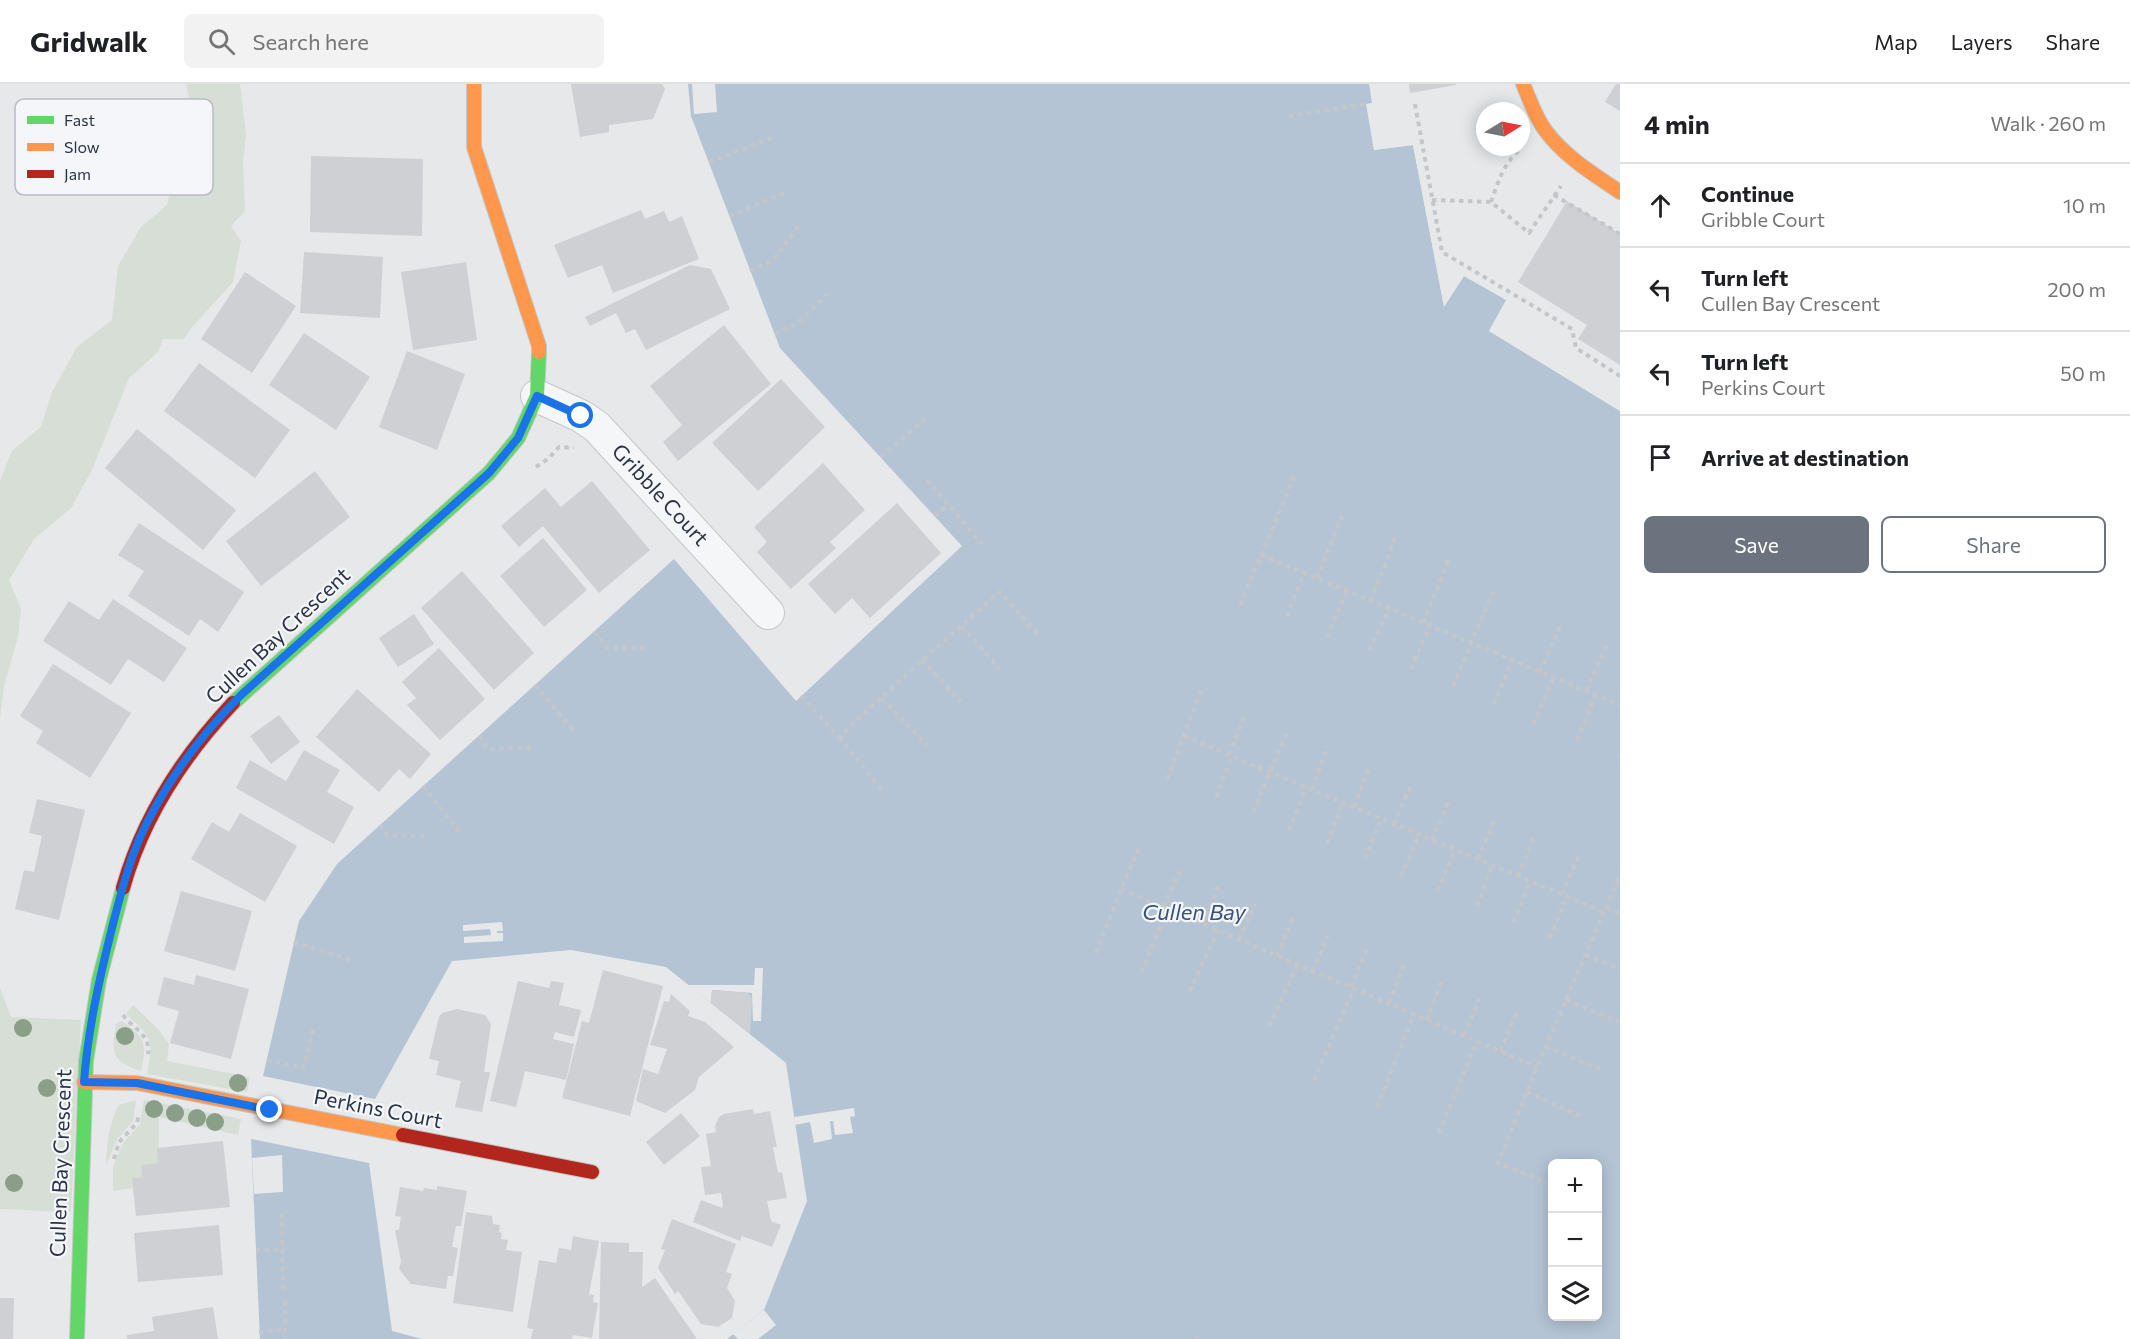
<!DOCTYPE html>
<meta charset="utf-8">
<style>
:root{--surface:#fff;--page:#f2f2f2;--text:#202124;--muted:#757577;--line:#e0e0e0;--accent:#6c737f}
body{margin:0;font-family:Commissioner,sans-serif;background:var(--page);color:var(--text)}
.controls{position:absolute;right:18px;bottom:18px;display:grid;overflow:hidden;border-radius:9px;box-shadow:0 3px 15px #0003}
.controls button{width:54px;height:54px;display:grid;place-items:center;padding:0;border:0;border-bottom:2px solid var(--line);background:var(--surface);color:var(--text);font:30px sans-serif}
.compass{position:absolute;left:1476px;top:18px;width:54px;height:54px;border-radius:50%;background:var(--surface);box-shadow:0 3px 15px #0003;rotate:80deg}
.stop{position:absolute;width:18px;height:18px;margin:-14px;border:4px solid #1a73e8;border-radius:50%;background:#fff}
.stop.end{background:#1a73e8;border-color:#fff;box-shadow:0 2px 6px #0008}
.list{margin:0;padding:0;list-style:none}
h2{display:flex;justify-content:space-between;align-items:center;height:78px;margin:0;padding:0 24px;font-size:26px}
h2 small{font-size:20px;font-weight:400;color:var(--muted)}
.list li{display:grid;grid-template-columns:39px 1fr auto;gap:18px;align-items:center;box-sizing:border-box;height:84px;padding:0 24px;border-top:2px solid var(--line)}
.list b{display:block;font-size:22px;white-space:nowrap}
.list p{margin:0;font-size:20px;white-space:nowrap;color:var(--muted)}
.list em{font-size:20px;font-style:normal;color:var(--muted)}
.actions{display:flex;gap:12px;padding:18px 24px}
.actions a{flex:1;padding:14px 0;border:2px solid var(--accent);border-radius:9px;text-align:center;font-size:21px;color:var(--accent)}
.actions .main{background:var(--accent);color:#fff}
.icon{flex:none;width:33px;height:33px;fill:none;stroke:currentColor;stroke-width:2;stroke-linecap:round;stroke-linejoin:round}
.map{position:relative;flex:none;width:1620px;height:1255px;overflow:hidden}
header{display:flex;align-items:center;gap:36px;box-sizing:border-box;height:84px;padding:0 30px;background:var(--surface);border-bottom:2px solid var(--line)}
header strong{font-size:28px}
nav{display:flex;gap:33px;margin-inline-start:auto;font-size:21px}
.search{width:420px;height:54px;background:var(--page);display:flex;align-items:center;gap:15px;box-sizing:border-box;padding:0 21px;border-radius:9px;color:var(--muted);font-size:22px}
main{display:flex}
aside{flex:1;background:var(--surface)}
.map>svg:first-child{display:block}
</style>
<header>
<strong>Gridwalk</strong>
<div class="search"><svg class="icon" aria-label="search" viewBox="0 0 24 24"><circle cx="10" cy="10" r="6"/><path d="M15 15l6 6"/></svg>Search here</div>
<nav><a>Map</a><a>Layers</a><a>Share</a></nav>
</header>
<main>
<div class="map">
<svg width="1620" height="1255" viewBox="0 0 1620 1255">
<rect width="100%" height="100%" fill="#e6e8ea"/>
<g fill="#d6ded6">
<path d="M186 0H240L246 51 243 79 245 127 231 142 241 157 233 198 192 243 184 255H163L158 268 129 294 92 386 71 424 34 455 9 496 21 525 18 553 4 602 0 634V397L12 367 41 343 52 308 77 263 112 236 118 182 141 143 167 121 179 68 196 45Z"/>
<path d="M0 904 11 933 81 936 71 1128 0 1125Z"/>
<path d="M133 921 159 946 169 960 167 977 250 993 247 1008 147 990C154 954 152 954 126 930Z"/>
<path d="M122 937C146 953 147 961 141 987 111 977 111 969 116 940Z"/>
<path d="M136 1016 133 1037 117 1055 106 1082C107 1059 108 1041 119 1021Z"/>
<path d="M144 1016 241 1035 238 1051 159 1033 158 1079 141 1081 142 1093 132 1094 133 1104 113 1107V1083L123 1059 140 1040Z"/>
</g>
<g fill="#b4c4d5" fill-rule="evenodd">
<path d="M688 0H1369L1372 19 1367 20 1374 66 1413 61 1444 222 1464 192 1507 216 1489 247 1620 327V1255H727L764 1226 807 1117 786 979 666 883 571 866 452 877 375 1015 263 992 299 837 337 780 674 475 796 617 962 462 780 264 691 32ZM1552 1080H1598V1232H1552Z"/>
<path d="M251 1055 369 1079 392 1247 422 1255H260Z"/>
</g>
<g fill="#e6e8ea">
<path d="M692 0H715L717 28 694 30Z"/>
<path d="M1375 19 1374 22 1370 23 1377 63 1413 58 1416 60 1446 215 1464 189 1508 213 1509 217 1493 246 1620 324V327L1489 247 1506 216 1464 192 1444 223 1413 61 1374 66 1366 20Z"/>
<path d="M502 838 503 847H497V849H503V857L464 859V853L491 851 490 845 463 847V841Z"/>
<path d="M755 884H763L761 937H753L752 909 712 906 711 919 688 901H754Z"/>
<path d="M854 1024 855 1032 850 1033 853 1049 835 1051 833 1037H830L832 1055 814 1059 810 1038 795 1041 794 1033Z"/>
<path d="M282 1071 283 1108 254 1110 252 1074Z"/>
<path d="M764 1226 776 1241 758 1255H738L733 1250Z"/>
</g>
<g fill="#ced0d3">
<path d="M571 0H662L665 5 653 35 609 41V48L580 53Z"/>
<path d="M1409 0H1456V1L1410 9Z"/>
<path d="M1616 0H1620V27L1605 18Z"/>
<path d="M311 72 423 75 422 152 310 148Z"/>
<path d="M1567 117 1620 150V281L1578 255 1587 241 1518 198Z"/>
<path d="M641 126 645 135 664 127 669 138 682 132 699 175 613 209 602 181 568 194 554 161Z"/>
<path d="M304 168 383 173 380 234 300 229Z"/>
<path d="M466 178 477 256 413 266 401 188Z"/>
<path d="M690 181 711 185 730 225 646 266 635 245 626 249 616 229 590 242 585 233Z"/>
<path d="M245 188 296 222 252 289 201 255Z"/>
<path d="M724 241 771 300 678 377 663 358 682 341 650 302Z"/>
<path d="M304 249 370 293 336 346 269 301Z"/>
<path d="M407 267 465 290 437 366 379 343Z"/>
<path d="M199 279 290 346 255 394 164 327Z"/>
<path d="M781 295 825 343 758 407 712 359Z"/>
<path d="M137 345 236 426 203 466 105 384Z"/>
<path d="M823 379 865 426 830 458 836 464 791 505 757 468 767 458 754 443Z"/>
<path d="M315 387 350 433 261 502 226 457Z"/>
<path d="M592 397 650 466 599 509 543 442 519 463 501 442 545 404 561 423Z"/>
<path d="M897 419 941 469 870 534 852 514 835 530 808 500Z"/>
<path d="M139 439 244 508 218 548 200 535 189 552 128 512 144 487 118 471Z"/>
<path d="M543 454 587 506 544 543 500 492Z"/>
<path d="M462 487 534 569 494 606 421 524Z"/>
<path d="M113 515 187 564 164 598 128 575 111 601 43 557 69 517 99 536Z"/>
<path d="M414 530 434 560 398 583 379 554Z"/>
<path d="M439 564 485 615 440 656 407 621 416 614 402 598Z"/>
<path d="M53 580 131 629 90 694 36 659 43 647 20 632Z"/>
<path d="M357 605 431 670 410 695 399 685 379 708 316 653Z"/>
<path d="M279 631 300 658 271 680 250 652Z"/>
<path d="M304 666 340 686 327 708 354 723 334 760 236 704 250 676 286 697Z"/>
<path d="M37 715 85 726 59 836 15 825 24 786 34 788 42 752 29 749Z"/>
<path d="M240 729 297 762 265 818 191 775 212 738 229 748Z"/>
<path d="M181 807 252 827 235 887 164 867Z"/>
<path d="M603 886 663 902 630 1032 562 1014 582 937 589 939Z"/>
<path d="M196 891 249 905 231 975 170 959 179 927 157 921 164 893 194 901Z"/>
<path d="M518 897 549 904 551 897 564 899 559 921 581 926 574 953 555 948 553 955 574 960 566 996 525 987 516 1023 490 1017Z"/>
<path d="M712 906 748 909 752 914 750 950 711 919Z"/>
<path d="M671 910 690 927 688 932 705 938 734 963 699 993 695 1006 665 1029 636 1017 643 985 658 990 667 965 650 961 664 917 669 918Z"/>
<path d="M457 925 485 931 491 940 484 988H490L482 1028 455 1023 461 997 436 991 439 977 429 975 439 933 442 929Z"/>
<path d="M753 1025 754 1030 770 1027 777 1063H773L778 1089 782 1088 787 1114 767 1117 771 1137 781 1141 772 1163 742 1152 740 1157 693 1138 701 1116 722 1124 723 1121 721 1109 705 1111 701 1083 711 1082 706 1050 716 1048 715 1042 719 1033 724 1030Z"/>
<path d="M681 1029 700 1052 664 1081 646 1058Z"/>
<path d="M223 1057 230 1123 136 1132 132 1094 142 1093 141 1081 158 1079 157 1064Z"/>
<path d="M437 1102 467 1107 461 1142H456L452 1163 458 1164 453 1192H448L446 1205 411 1200 399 1185 401 1177 395 1146H399L401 1133 395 1132 400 1103 423 1107 424 1104 437 1106Z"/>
<path d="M466 1128 492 1132 493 1140 500 1141 499 1148 502 1149 501 1155 508 1156 506 1166 522 1168 513 1228 453 1219Z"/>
<path d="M672 1135 736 1160 726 1188 732 1190 727 1204 735 1217 732 1234 718 1243 701 1240 678 1207 675 1210 658 1184 665 1166 661 1165Z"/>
<path d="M219 1141 223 1191 138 1198 134 1149Z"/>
<path d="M573 1152 599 1157 589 1210 594 1211 593 1218 598 1219 592 1254 573 1251 572 1255H531L533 1245 527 1244 539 1176 556 1179 559 1164 571 1166Z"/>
<path d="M601 1158 629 1159V1168H643L642 1203 655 1194 697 1255H599Z"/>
<path d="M0 1214H14L13 1255H0Z"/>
<path d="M213 1223 218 1255H127V1251L154 1247 152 1233Z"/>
</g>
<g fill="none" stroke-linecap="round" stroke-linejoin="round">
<defs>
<path id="street" d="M537 312 581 332 597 343 768 529"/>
<g id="fast">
<path d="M233 619 489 389 518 354 537 312 539 268"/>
<path d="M77 1255 86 977 99 896 123 804"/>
</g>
<g id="slow">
<path d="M474 0V63L539 262V268"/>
<path d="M1523 0C1530 16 1535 32 1545 46 1564 72 1593 90 1620 108"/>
<path d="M84 998 137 999 403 1051"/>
</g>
<g id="jam">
<path d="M123 804C143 733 183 672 233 619"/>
<path d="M403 1051 592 1088"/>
</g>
</defs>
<use href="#street" stroke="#c4c6c8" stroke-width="34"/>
<use href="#fast" stroke="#c4c6c8" stroke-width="16"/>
<use href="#slow" stroke="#c4c6c8" stroke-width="16"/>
<use href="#jam" stroke="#c4c6c8" stroke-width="16"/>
<g stroke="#c5c6ca" stroke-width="4" stroke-dasharray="4.5 4.5" stroke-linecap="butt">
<path d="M1415 20 1442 168 1572 245 1576 264 1620 292"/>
<path d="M1289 32 1366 20"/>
<path d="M709 78 771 54"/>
<path d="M1554 111 1620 150"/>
<path d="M1432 116 1491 118 1529 149 1561 102"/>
<path d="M1491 118C1498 98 1504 78 1521 65"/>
<path d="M730 132 789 107"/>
<path d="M750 187 772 177 798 143"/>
<path d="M775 250 796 240 827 210"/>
<path d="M881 373 926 334"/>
<path d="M536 383 549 374 559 363 574 364"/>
<path d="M927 396 982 460"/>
<path d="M935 432 948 421"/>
<path d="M1261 471 1620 621"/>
<path d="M1317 494 1343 430"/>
<path d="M1371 517 1396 451"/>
<path d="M1240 521 1295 391"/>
<path d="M1287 532 1304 489"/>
<path d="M1423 539 1449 475"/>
<path d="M962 542 999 584"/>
<path d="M594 548 607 564H651"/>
<path d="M1327 553 1347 507"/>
<path d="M1369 566 1389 525"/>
<path d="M922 576 961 618"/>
<path d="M1411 585 1430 542"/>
<path d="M1540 588 1562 538"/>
<path d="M535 601 573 646"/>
<path d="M1453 602 1493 508"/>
<path d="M1586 607 1608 558"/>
<path d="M801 612 839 653 922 576 1000 508 1038 551"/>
<path d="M882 614 927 661"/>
<path d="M1494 620 1512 576"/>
<path d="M1533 640 1554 593"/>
<path d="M479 652 488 665 531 664"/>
<path d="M1184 652 1604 828"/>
<path d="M839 653 884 709"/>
<path d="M1577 656 1596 610"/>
<path d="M1229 671 1245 630"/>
<path d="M1619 674 1620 672"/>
<path d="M1167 695 1202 604"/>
<path d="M423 702 461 750"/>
<path d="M1312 705 1328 662"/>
<path d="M1216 713 1232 672"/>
<path d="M1354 723 1370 681"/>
<path d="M1253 728 1288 646"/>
<path d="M1394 740 1411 701"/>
<path d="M380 741 387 751 429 752"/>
<path d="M1289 746 1306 703"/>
<path d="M1432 756 1449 717"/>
<path d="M1327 759 1343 718"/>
<path d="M1365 775 1381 734"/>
<path d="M1478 775 1495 735"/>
<path d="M1401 792 1419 751"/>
<path d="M1518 792 1534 753"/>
<path d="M1121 805 1537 983"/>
<path d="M1438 807 1455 765"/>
<path d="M1562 810 1579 771"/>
<path d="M1477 822 1492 781"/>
<path d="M1163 823 1180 787"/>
<path d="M1606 824 1620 829"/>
<path d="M1513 838 1531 797"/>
<path d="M1203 840 1218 803"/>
<path d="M1550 854 1567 812"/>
<path d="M1239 855 1255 820"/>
<path d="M294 858 353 877"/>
<path d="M1096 869 1121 805 1139 764"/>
<path d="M1586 871 1620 885"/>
<path d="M1277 872 1293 834"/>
<path d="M1312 887 1328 852"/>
<path d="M1141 888 1168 825"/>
<path d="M1351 903 1367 866"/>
<path d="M1190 907 1218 846"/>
<path d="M1566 916 1619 938"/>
<path d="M1389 919 1404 881"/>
<path d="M123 931C132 944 151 950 148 970"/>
<path d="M1427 936 1441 898"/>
<path d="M1269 942 1298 880"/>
<path d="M1464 951 1480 914"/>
<path d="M1546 963 1600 985"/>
<path d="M1500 967 1516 930"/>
<path d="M267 976 303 984 313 945"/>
<path d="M1314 996 1354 904"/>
<path d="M1527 1008 1581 1032"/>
<path d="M1377 1023 1414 930"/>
<path d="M1439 1049 1477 957"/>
<path d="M114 1075 119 1058 137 1039 139 1030"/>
<path d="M1550 1100 1498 1079 1537 983 1620 791"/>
<path d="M282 1129 283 1207"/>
<path d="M256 1166H283"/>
<path d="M285 1217V1255"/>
<path d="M259 1248 285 1246"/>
<path d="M1197 1255 1198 1254"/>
</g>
<use href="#street" stroke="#f5f6f7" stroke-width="32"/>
<use href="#fast" stroke="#63d668" stroke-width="14"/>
<use href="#slow" stroke="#ff974d" stroke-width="14"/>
<use href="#jam" stroke="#b3261e" stroke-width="14"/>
</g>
<g fill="#8a9e88">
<circle cx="23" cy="944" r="9"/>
<circle cx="125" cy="952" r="9"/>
<circle cx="238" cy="999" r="9"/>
<circle cx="47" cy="1004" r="9"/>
<circle cx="154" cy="1025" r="9"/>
<circle cx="175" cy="1029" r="9"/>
<circle cx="197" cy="1034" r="9"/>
<circle cx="215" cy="1038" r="9"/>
<circle cx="14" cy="1099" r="9"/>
</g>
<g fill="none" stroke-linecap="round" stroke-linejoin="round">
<path stroke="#1a73e8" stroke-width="8" d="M270 1026 137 999 84 998C88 944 100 892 113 840 122 805 131 769 148 737 172 690 203 649 240 612L489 389 518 354 537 312 581 332"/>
</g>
<g text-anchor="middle" stroke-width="4.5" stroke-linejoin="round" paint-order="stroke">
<g font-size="21" fill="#2b3445" stroke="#f4f6f9">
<text transform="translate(660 411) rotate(47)" y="7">Gribble Court</text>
<text transform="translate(278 552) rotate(-43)" y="7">Cullen Bay Crescent</text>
<text transform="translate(378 1025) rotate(11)" y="7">Perkins Court</text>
<text transform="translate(61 1079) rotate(-88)" y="7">Cullen Bay Crescent</text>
</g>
<g font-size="22" font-style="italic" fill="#34527a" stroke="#f4f6f9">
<text x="1194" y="836">Cullen Bay</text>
</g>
</g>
<rect x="15" y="15" width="198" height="96" rx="9" fill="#f4f6f9" stroke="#b8bcc3" stroke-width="1.5"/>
<rect x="27" y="32" width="27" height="8" fill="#63d668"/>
<rect x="27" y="59" width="27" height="8" fill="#ff974d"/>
<rect x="27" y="86" width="27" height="8" fill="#b3261e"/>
<g font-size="16" fill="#2b3445">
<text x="64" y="42">Fast</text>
<text x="64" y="69">Slow</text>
<text x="64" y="96">Jam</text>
</g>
</svg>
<div class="controls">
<button>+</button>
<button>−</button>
<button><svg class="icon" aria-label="layers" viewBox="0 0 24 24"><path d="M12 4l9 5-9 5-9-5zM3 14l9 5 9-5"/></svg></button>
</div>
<svg class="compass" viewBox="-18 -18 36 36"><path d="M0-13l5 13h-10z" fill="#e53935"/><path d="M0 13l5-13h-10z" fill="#757577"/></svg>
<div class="stop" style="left:581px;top:332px"></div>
<div class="stop end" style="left:270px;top:1026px"></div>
</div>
<aside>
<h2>4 min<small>Walk · 260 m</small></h2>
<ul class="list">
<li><svg class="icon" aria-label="ahead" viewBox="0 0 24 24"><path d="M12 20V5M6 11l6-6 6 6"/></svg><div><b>Continue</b><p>Gribble Court</p></div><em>10 m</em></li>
<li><svg class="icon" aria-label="left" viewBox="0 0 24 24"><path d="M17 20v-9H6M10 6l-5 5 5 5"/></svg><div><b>Turn left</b><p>Cullen Bay Crescent</p></div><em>200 m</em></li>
<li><svg class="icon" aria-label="left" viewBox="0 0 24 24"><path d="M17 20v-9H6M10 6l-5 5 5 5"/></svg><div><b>Turn left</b><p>Perkins Court</p></div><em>50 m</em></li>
<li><svg class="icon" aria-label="arrive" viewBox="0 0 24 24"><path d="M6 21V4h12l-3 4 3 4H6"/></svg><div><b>Arrive at destination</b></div></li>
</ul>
<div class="actions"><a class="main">Save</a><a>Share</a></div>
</aside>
</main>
